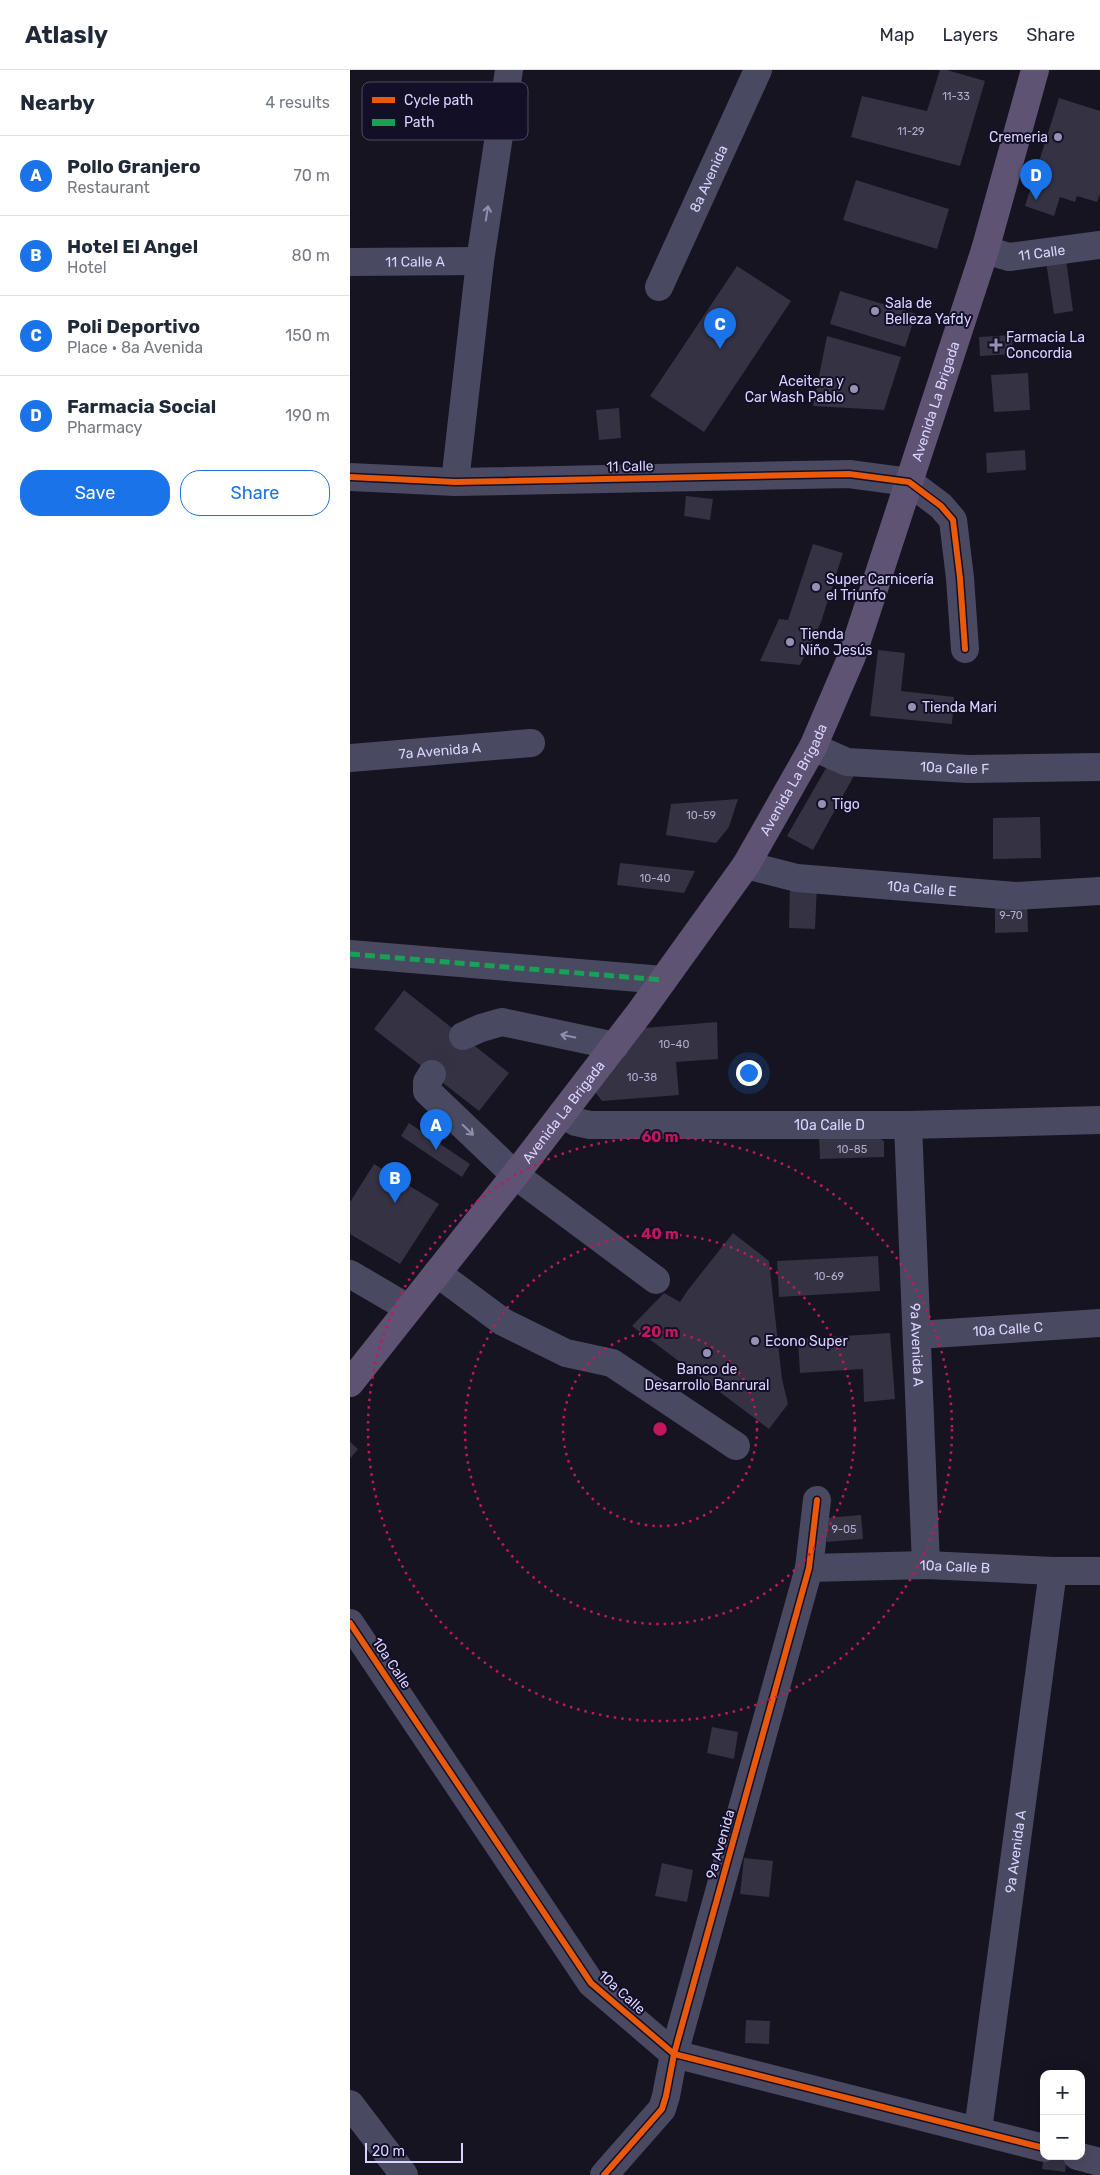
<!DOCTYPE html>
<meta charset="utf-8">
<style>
:root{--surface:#fff;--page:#f6f6f7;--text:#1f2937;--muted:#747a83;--line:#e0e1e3;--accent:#1a73e8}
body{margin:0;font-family:Rubik,sans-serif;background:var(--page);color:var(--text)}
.controls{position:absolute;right:15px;bottom:15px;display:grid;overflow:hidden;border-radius:10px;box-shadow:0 5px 20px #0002}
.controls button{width:45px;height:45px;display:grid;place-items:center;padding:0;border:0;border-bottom:1px solid var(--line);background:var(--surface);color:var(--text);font:25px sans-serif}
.scale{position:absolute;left:15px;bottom:12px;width:98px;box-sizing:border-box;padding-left:5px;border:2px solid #d9d4ff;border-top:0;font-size:14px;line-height:18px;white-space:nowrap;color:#d9d4ff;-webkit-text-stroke:4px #130f26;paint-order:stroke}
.you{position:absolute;left:398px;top:1002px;width:18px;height:18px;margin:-12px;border:4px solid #fff;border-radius:50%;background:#1a73e8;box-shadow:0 0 0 8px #1a73e833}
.badge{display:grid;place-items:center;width:32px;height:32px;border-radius:50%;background:var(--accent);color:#fff;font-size:16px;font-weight:700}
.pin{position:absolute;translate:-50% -41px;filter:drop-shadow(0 1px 2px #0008)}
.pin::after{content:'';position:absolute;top:26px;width:18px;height:15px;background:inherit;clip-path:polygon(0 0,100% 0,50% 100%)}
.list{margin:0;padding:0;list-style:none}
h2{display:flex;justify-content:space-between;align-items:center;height:65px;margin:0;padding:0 20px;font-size:21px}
h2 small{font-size:16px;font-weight:400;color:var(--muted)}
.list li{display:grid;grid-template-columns:32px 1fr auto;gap:15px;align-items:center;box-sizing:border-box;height:80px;padding:0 20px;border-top:1px solid var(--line)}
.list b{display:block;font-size:19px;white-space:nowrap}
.list p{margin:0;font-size:16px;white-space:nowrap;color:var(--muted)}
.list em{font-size:16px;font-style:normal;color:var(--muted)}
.actions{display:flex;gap:10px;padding:15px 20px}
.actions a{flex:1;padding:11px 0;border:1px solid var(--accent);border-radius:20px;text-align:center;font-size:18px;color:var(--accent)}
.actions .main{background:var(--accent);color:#fff}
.map{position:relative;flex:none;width:750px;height:2105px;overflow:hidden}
header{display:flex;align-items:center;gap:30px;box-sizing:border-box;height:70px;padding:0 25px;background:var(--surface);border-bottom:1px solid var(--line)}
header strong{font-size:24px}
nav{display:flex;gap:28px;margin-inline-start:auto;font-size:18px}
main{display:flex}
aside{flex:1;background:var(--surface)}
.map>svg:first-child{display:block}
</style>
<header>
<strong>Atlasly</strong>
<nav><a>Map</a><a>Layers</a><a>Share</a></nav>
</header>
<main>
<aside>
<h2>Nearby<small>4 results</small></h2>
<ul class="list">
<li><span class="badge">A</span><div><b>Pollo Granjero</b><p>Restaurant</p></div><em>70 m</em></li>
<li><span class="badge">B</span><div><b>Hotel El Angel</b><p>Hotel</p></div><em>80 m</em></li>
<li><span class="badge">C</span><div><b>Poli Deportivo</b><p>Place · 8a Avenida</p></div><em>150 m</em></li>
<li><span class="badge">D</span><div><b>Farmacia Social</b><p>Pharmacy</p></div><em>190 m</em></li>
</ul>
<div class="actions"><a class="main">Save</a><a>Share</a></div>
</aside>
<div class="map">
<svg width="750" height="2105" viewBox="0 0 750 2105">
<rect width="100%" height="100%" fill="#161421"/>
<g fill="#343243">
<path d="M590 0H597L635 11 610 96 501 67 512 26 577 41Z"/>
<path d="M709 28 750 41V124L747 132 727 126 725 132 710 127 704 146 675 136Z"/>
<path d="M506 110 599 139 587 179 493 150Z"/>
<path d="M716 189 723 241 704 244 696 192Z"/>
<path d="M387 196 441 231 354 362 300 326Z"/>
<path d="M490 221 566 244 555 277 480 254Z"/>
<path d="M662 265 663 284 630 286 629 267Z"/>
<path d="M477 266 551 287 534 340 463 336Z"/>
<path d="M678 303 680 340 644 342 641 305Z"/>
<path d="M269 338 271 368 249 370 246 340Z"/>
<path d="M675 380 676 400 637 403 636 383Z"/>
<path d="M336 426 363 429 360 450 334 446Z"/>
<path d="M463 474 493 483 471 552 450 595 410 591 429 549 438 550Z"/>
<path d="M528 580 555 583 551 621 604 627 602 654 520 646Z"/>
<path d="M479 693 506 702 463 780 437 766Z"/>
<path d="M388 729 379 757 366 773 316 765 321 734Z"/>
<path d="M690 747 691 788 643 789V748Z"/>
<path d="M270 793 345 801 334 823 267 815Z"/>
<path d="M440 813 467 815 465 859 439 858Z"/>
<path d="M677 827 678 862 645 863V828Z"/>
<path d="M54 920 159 1003 129 1041 24 959Z"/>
<path d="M367 952 368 989 326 992 329 1025 252 1031 245 1022 294 958Z"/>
<path d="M59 1053 120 1094 112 1107 51 1066Z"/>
<path d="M523 1064 534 1071V1087L470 1089 469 1066Z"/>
<path d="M24 1094 89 1134 50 1194 0 1164V1132Z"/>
<path d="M383 1163 419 1191 432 1309 438 1334 419 1359 282 1256 314 1223 330 1232 338 1220Z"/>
<path d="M528 1186 530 1221 429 1227 427 1191Z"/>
<path d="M540 1263 545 1329 514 1332 513 1299 450 1303 448 1269Z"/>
<path d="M0 1372 8 1379 0 1389Z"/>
<path d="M511 1445 513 1469 477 1472 475 1448Z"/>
<path d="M362 1657 388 1662 384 1689 357 1683Z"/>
<path d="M394 1788 423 1791 419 1827 390 1824Z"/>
<path d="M312 1793 343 1800 337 1832 305 1826Z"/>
<path d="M396 1950 420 1951 419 1974 395 1973Z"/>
<path d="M694 2086 717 2087 715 2102 692 2099Z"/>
</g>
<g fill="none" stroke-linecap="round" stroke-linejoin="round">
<path stroke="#333142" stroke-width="28" stroke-dasharray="28 14" stroke-linecap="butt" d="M82 1004 113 966"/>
<g stroke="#4a4962" stroke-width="28">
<path id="s1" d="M635 180 659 187 750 175"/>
<path id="s2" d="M0 192 130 191"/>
<path id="s3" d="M309 217 408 0"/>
<path d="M0 407 105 412 499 404 559 412 591 436 603 450 610 508 615 579"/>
<path d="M105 412 130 191 159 0"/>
<path id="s4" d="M463 677 497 692 618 699 750 697"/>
<path id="s5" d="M0 688 181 673"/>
<path id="s6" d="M396 795 447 808 665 826 750 821"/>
<path d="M0 884 313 910"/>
<path d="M113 966 131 958 152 952 265 976"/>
<path d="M82 1004 77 1012V1021L165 1105 306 1210"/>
<path id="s7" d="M212 1044 226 1052 240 1055H558L750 1050"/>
<path id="s8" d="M558 1055 576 1495"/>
<path d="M87 1203 153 1252 216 1283 262 1293 386 1376"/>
<path d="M0 1204 58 1238"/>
<path id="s9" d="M567 1265 750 1253"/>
<path id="s10" d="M459 1498 576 1495 703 1501H750"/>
<path d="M0 1553 241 1913 324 1984 694 2078"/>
<path d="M0 2034 54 2105"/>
<path id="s11" d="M628 2060 703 1501"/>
<path d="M727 2086 750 2092"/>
<path d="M254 2105 312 2039 316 2026 324 1984 459 1498 467 1430"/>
</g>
<path stroke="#5e5373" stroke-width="28" id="s12" d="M0 1313 165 1105 291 941 396 795 463 677 502 586 635 180 685 0"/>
<path stroke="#1a9f57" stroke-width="5" stroke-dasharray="10 5" stroke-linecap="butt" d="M0 884 313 910"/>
<defs>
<g id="cycleway">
<path d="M0 407 105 412 499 404 559 412 591 436 603 450 610 508 615 579"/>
<path d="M0 1553 241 1913 324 1984 694 2078"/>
<path d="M254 2105 312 2039 316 2026 324 1984 459 1498 467 1430"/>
</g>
</defs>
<use href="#cycleway" stroke="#130f26" stroke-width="9"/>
<use href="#cycleway" stroke="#e8590c" stroke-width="6"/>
</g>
<defs><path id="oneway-shaft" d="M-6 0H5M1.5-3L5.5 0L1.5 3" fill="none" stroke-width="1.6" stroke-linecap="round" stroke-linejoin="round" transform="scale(1.25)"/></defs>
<g stroke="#928eb0">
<use href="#oneway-shaft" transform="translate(137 143) rotate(-81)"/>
<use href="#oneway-shaft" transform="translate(218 966) rotate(-168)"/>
<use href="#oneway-shaft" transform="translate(118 1060) rotate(44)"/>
</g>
<g fill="none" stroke="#c2185b" stroke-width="2.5" stroke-dasharray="2.5 5">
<circle cx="310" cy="1359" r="97"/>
<circle cx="310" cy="1359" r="195"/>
<circle cx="310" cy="1359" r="292"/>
</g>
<g fill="#9591b1" stroke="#130f26" stroke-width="2">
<circle cx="708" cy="67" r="5"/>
<circle cx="525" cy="241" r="5"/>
<path d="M643.5 267.5h5v5h5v5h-5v5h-5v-5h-5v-5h5z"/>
<circle cx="504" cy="319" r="5"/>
<circle cx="466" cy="517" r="5"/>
<circle cx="440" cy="572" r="5"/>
<circle cx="562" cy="637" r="5"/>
<circle cx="472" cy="734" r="5"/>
<circle cx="405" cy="1271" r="5"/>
<circle cx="357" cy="1283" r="5"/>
</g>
<g text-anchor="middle" stroke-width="4" stroke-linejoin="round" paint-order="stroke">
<g font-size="11" fill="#b0acd0">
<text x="606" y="30">11-33</text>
<text x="561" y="65">11-29</text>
<text x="351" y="749">10-59</text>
<text x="305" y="812">10-40</text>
<text x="661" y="849">9-70</text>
<text x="324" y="978">10-40</text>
<text x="292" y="1011">10-38</text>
<text x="502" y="1083">10-85</text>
<text x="479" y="1210">10-69</text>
<text x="494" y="1463">9-05</text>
</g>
<g font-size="14" fill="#d9d4ff" stroke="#130f26" text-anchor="start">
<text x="698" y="72" text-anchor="end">Cremeria</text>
<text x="535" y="238">Sala de<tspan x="535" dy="16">Belleza Yafdy</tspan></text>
<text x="656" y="272">Farmacia La<tspan x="656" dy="16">Concordia</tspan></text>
<text x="494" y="316" text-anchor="end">Aceitera y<tspan x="494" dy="16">Car Wash Pablo</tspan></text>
<text x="476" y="514">Super Carnicería<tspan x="476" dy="16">el Triunfo</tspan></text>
<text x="450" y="569">Tienda<tspan x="450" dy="16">Niño Jesús</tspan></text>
<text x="572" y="642">Tienda Mari</text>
<text x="482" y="739">Tigo</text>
<text x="415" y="1276">Econo Super</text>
<text x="357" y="1304" text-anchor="middle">Banco de<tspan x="357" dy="16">Desarrollo Banrural</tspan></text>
</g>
<g font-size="14" fill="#d9d4ff" stroke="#130f26">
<text dy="5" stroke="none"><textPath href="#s3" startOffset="119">8a Avenida</textPath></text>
<text dy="5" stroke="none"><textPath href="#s1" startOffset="58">11 Calle</textPath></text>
<text dy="5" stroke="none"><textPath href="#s2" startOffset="65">11 Calle A</textPath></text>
<text dy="5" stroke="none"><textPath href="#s12" startOffset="1155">Avenida La Brigada</textPath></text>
<text transform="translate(280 396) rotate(-1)" y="5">11 Calle</text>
<text dy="5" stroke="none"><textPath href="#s5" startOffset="90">7a Avenida A</textPath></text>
<text dy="5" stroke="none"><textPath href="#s4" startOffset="145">10a Calle F</textPath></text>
<text dy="5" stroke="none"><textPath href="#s12" startOffset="750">Avenida La Brigada</textPath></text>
<text dy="5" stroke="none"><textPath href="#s6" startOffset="178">10a Calle E</textPath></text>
<text dy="5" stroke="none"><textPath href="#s12" startOffset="345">Avenida La Brigada</textPath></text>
<text dy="5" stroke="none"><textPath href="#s7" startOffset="270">10a Calle D</textPath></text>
<text dy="5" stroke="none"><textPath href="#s9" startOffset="91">10a Calle C</textPath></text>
<text dy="5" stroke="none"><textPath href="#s8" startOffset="220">9a Avenida A</textPath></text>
<text dy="5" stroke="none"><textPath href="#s10" startOffset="146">10a Calle B</textPath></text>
<text transform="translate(42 1593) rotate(56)" y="5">10a Calle</text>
<text transform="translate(370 1774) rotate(-74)" y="5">9a Avenida</text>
<text dy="5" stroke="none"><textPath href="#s11" startOffset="281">9a Avenida A</textPath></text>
<text transform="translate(272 1922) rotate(42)" y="5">10a Calle</text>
</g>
</g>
<rect x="12" y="12" width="166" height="58" rx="8" fill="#130f26" stroke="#4e4a67" stroke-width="1"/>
<rect x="22" y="27" width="23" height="6" fill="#e8590c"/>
<rect x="22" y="49" width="23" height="7" fill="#1a9f57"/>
<g font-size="14" fill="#d9d4ff">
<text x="54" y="35">Cycle path</text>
<text x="54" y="57">Path</text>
</g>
<circle cx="310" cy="1359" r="8" fill="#c2185b" stroke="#130f26" stroke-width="2.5"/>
<g font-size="15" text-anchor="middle" font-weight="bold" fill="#c2185b" stroke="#130f26" stroke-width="4" stroke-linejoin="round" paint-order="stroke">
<text x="310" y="1072">60 m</text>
<text x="310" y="1169">40 m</text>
<text x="310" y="1267">20 m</text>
</g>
</svg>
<div class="controls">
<button>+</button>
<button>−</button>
</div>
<div class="scale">20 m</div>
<div class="you"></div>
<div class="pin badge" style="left:86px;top:1080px">A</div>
<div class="pin badge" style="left:45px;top:1133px">B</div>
<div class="pin badge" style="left:370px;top:279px">C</div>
<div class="pin badge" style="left:686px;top:130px">D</div>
</div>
</main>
